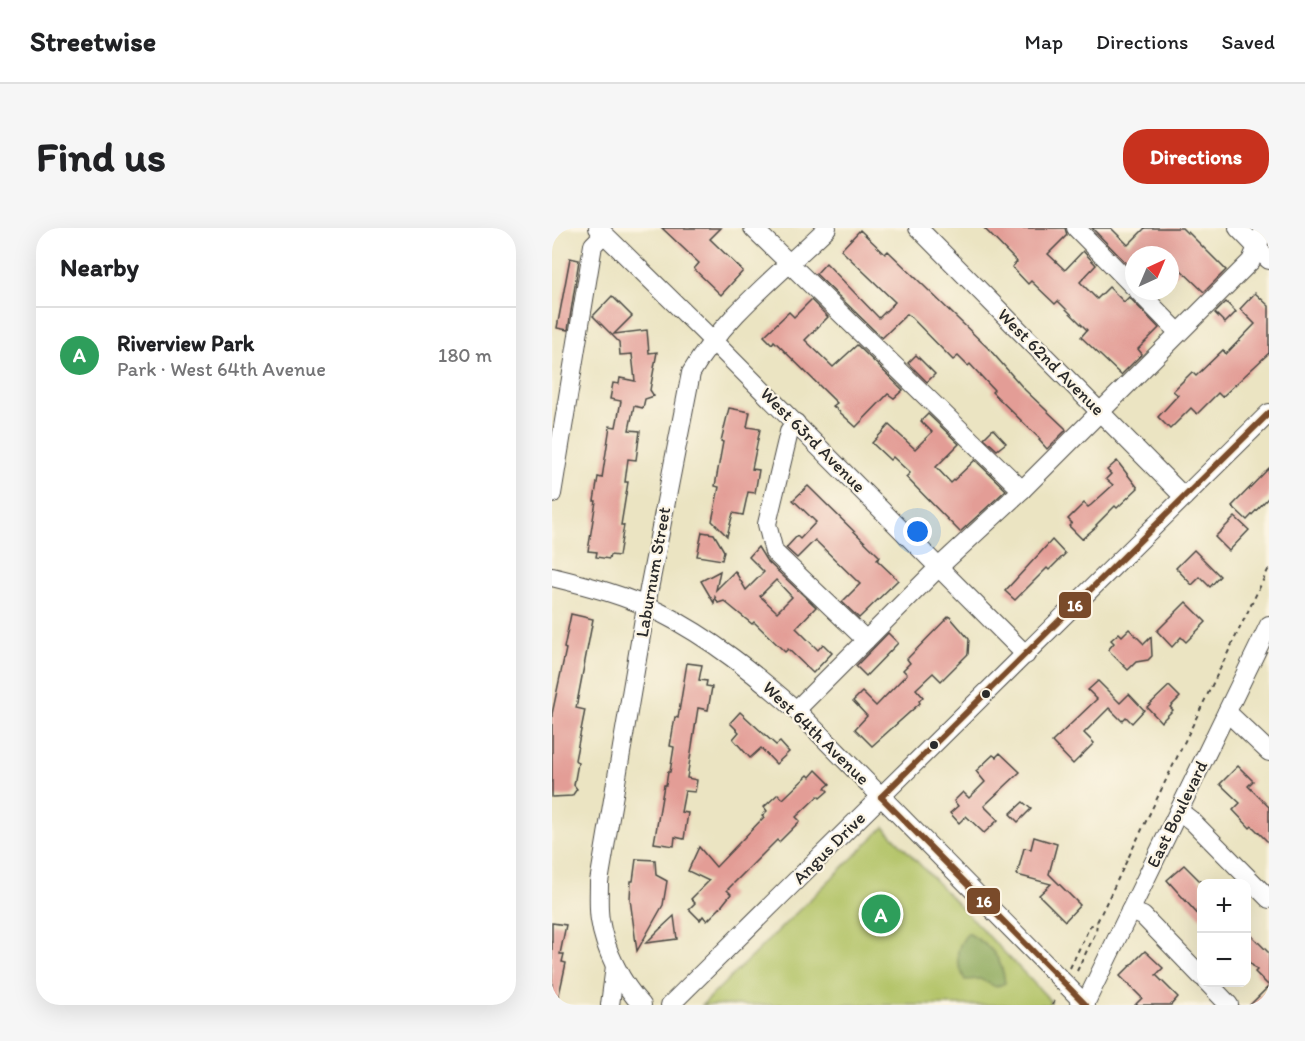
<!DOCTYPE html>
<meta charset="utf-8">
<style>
:root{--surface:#fff;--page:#f6f6f6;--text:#202124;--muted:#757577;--line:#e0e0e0;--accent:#c8321e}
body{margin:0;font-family:Itim,sans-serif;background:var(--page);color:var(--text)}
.controls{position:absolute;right:18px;bottom:18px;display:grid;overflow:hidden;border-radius:12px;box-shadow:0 6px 24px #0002}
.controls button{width:54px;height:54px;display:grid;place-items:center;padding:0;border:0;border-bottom:2px solid var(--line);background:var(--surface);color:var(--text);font:30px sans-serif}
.compass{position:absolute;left:573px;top:18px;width:54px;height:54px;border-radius:50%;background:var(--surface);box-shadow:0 6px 24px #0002;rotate:44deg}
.you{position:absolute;left:366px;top:304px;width:21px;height:21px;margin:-15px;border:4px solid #fff;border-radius:50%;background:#1a73e8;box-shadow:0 0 0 9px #1a73e833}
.badge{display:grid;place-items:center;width:39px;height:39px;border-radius:50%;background:var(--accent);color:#fff;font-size:20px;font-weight:700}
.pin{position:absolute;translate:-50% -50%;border:3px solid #fff;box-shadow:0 2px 6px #0006}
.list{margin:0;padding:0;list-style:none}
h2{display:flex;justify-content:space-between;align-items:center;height:78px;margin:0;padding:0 24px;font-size:26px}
h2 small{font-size:20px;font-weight:400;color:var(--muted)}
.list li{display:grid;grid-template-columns:39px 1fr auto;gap:18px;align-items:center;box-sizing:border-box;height:96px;padding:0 24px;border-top:2px solid var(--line)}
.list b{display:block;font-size:22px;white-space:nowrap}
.list p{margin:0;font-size:20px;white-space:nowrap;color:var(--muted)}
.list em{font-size:20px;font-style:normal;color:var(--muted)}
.map{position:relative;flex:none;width:717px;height:777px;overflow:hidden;border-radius:24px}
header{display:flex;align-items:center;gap:36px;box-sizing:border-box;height:84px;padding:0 30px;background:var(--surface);border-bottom:2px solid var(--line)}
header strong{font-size:28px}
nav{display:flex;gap:33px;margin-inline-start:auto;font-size:21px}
.intro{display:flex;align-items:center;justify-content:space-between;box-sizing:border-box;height:144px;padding:0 36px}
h1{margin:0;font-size:42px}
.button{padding:15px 27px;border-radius:24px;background:var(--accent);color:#fff;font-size:21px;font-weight:700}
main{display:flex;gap:36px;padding:0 36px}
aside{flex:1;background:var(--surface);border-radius:24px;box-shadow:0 6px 24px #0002}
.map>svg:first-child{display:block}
</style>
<header>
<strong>Streetwise</strong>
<nav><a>Map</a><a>Directions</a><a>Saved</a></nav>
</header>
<div class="intro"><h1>Find us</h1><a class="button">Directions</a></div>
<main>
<aside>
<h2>Nearby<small></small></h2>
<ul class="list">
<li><span class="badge" style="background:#2e9e5b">A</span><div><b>Riverview Park</b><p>Park · West 64th Avenue</p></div><em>180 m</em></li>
</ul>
</aside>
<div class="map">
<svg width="717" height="777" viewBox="0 0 717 777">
<rect width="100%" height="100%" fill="#fcf5e5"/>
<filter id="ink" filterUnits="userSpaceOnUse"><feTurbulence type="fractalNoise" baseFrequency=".0167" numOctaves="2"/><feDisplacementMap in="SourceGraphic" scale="12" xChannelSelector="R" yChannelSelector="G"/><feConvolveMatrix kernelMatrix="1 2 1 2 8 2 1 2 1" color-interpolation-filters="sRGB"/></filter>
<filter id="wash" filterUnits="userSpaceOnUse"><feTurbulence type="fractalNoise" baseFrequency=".008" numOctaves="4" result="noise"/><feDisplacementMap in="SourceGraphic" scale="24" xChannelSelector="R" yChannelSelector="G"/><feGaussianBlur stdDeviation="1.35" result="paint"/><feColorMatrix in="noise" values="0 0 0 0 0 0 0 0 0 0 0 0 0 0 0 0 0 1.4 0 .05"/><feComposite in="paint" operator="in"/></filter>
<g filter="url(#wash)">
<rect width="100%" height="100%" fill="#ebe4c2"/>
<path fill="#b1c265" stroke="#6e7648" stroke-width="1.5" d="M332 599 499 773 497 777H150Z"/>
<path fill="#8ca85a" stroke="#5c6a42" stroke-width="1.5" d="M416 705C438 718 450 728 453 755L444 759 428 751 413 752C404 733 401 722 416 705Z"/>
<g id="blocks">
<g fill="#e39d96" fill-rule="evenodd">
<path d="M110 0H169L158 11 191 43 169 67 142 41 147 35Z"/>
<path d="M432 0H513L515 7 496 26 513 42 531 23 544 37 528 54 545 71 557 59 572 74 577 69 607 100 586 121 590 126 569 147 529 109 535 102 506 73 503 76 479 53 476 56 460 39 465 34Z"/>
<path d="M540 0H559L576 17 593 0H630L635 5 636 4 674 42 652 64 629 42 618 53V27H582V33L577 38Z"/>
<path d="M308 2 333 26 336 23 438 122 473 162 513 200 514 202 495 221 487 212 488 211 440 164 442 162 418 136 416 138 406 128 401 132 357 87 355 86 330 110 264 46 274 35 327 90 343 74 289 22Z"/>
<path d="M18 30 27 32 16 102 5 100Z"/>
<path d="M703 65 717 78V125L670 169 666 165 645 186 639 180 618 201 606 189 626 167 621 163 640 144 644 148 671 122 674 126 703 96 688 81Z"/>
<path d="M60 68 80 88 62 106 95 102 97 125 105 124 98 162 102 168 93 171 91 180 82 178 77 202 88 203 84 232 76 231 73 254H76L69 297H72L67 328 58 327 57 331 44 329 45 324 36 323 44 273H42L46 249 50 250 58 198 64 199 69 173 58 171 61 155 67 156 68 150 83 153 80 126 68 127 67 114 41 88Z"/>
<path d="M259 72 276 89 253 112 281 139 305 117 351 162 342 170 336 166 304 199 281 178 285 175 222 113 220 116 212 108 237 84 242 89Z"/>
<path d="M674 74 684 84 673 95 663 85Z"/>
<path d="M364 127 383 146 375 154 356 135Z"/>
<path d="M177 180 198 184 195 199 208 201 200 241 207 242 203 265 196 264 191 287 181 285 175 308 160 293 167 259 163 258 171 214 169 213Z"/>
<path d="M376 186 407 216 384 239 399 255 423 232 454 262 408 304 354 249 358 245 341 229 338 232 320 215 337 197 363 221 380 204 369 193Z"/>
<path d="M441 201 454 215 445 222 432 210Z"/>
<path d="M565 233 586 260 565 280 563 278 544 297 545 298 530 311 517 298 520 295 516 291 532 275 536 279 539 277 561 257 554 251 559 246 555 242Z"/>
<path d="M717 240V269L695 292 680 278Z"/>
<path d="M256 258 328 329 325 332 346 352 307 390 290 374 308 356 263 312 245 330 234 320 245 308 248 311 264 294 241 272Z"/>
<path d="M683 289 697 302 677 323 663 309Z"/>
<path d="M150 304 162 306 172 323 170 332 145 328Z"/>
<path d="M500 312 513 326 497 342 495 340 463 372 453 363Z"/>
<path d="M206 319 214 332 264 379 244 400 266 422 271 416 280 425 261 445 236 421 233 424 202 394 200 396 172 373 166 375 163 369 162 375 149 353 168 343 164 362 183 343 194 362 212 344 197 329ZM224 352 240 369 225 384 208 368Z"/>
<path d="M642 322 668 348 658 359 648 349 640 357 624 340Z"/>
<path d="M634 374 654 394 634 414 629 409 620 419 605 403Z"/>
<path d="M19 386 41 391 24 480 33 482 23 532 26 535 22 557 25 561 20 568 0 569V486L14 421 12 420Z"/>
<path d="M397 388 417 411 416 426 389 453 381 445 364 461 371 469 367 473 368 475 320 518 303 501 315 488 301 473 310 464 324 478 355 446 351 442 358 435 355 431Z"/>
<path d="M577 401 592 416 599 409 600 428 596 432 584 434 576 442 556 422 562 415 559 412 567 405 570 408Z"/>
<path d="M336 405 346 415 314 448 304 438Z"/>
<path d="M135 435 150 437 147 452 155 453 154 458 160 459 156 482 146 480 135 550 145 552 143 564 133 563 129 584 136 585 132 611 123 609 122 618 102 615 112 557H114L116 544H118L122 519 118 518 123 489 126 490Z"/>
<path d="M546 453 568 475 577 466 592 482 580 495 574 489 570 493 557 480 532 505 542 515 521 536 500 514 545 471 536 462Z"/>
<path d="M617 458 628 469 618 479 621 482 609 494 595 479Z"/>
<path d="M188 484 224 517 228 514 237 524 224 536 209 520 198 530 181 511 187 504 178 495Z"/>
<path d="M448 525 468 544 432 578 446 592 432 605 414 588 407 595 398 585 406 578 402 573 411 564 417 570 433 554 424 543 441 527 444 529Z"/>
<path d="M686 538 701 553 696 558 717 579V615L700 598 698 600 681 582 688 575 668 556Z"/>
<path d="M264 542 278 556 273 560 276 563 268 570 266 568 244 589 248 593 227 614 225 612 175 662 179 666 168 680 155 693 151 688 148 692 137 681 143 675 139 671 157 653 136 643 147 619 164 639 212 589 210 588 215 583 212 579 226 566 231 571 256 547 258 549Z"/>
<path d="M471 574 479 581 466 594 458 586Z"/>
<path d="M482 609 505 616 497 646 528 677 513 693 487 667 499 656 465 647 472 620 479 621Z"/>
<path d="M84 631 103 632 104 647 115 653 111 677 85 723 78 671 79 653H81Z"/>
<path d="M632 637 650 655V691L615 652Z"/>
<path d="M122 688 125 711 94 715 108 701Z"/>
<path d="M0 695 14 697 8 726H12L10 734 14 735 5 776H0Z"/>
<path d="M694 702 717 725V777H698L717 758 703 744 705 742 694 731Z"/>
<path d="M593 723 611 740 604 747 626 769 619 777H583L590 770 568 748Z"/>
</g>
</g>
</g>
<g filter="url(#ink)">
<use href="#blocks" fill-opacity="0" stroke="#484742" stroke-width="1.5"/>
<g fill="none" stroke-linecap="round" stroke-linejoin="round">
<defs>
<g id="minor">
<path d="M46 0 150 102 474 427"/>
<path d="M201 0 470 262"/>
<path d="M366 0 632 269"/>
<path d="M524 0 582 59"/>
<path d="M686 0 717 32"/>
<path d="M586 63 626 104"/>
<path d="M244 195 237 204 215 296 222 324 314 412"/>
<path d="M0 266 41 17 52 6"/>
<path d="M0 349C37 358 75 368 109 385 159 410 203 446 244 482L534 777"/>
<path d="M244 482 388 338 470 262 699 33 713 0"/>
<path d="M675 484 717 524"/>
<path d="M627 583 640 593 717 671"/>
<path d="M578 683 591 688 650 749"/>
<path d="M655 754 677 777"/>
<path d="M533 776 717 397"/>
<path d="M58 777 63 738"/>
<path d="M90 777C70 757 52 720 48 692 46 680 47 666 47 654L97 361 139 145C172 88 228 46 275 0"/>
<path d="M118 777 717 185"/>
</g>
</defs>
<use href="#minor" stroke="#484742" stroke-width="20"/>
<g stroke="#484742" stroke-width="2" stroke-dasharray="4.5 4.5" stroke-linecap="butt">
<path d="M518 740 538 698 545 694"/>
<path d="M525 743 544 704 545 694 717 340"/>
<path d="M501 777 504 769"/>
</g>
<use href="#minor" stroke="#fff" stroke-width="18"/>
<defs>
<g id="bus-1">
<path d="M329 569 717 185"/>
<path d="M329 569 534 777"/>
</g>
</defs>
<use href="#bus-1" stroke="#fcf5e5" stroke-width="10"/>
<use href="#bus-1" stroke="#7a4b2a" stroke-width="6"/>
</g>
</g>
<g fill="#2b2b2b" stroke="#fcf5e5" stroke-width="2">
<circle cx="434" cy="466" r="5"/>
<circle cx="382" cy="517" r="5"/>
</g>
<g text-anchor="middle" stroke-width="4.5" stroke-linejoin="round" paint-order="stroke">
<g font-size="18" fill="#2b2b2b" stroke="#fcf5e5">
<text transform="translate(499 134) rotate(45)" y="6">West 62nd Avenue</text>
<text transform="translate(261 212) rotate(45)" y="6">West 63rd Avenue</text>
<text transform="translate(101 344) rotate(-80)" y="6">Laburnum Street</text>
<text transform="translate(264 505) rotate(44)" y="6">West 64th Avenue</text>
<text transform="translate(625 586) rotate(-64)" y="6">East Boulevard</text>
<text transform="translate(277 620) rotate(-45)" y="6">Angus Drive</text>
</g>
</g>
<g stroke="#fcf5e5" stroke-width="2">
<rect x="506" y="363" width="34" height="28" rx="6" fill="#7a4b2a"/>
<rect x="414" y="659" width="35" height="28" rx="6" fill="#7a4b2a"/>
</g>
<g font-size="16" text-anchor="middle" font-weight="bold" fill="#fff">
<text x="523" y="383">16</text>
<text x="432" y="679">16</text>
</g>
</svg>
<div class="controls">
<button>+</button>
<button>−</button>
</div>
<svg class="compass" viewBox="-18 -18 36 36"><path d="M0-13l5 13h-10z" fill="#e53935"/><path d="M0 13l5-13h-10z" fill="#757577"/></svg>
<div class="you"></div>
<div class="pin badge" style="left:329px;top:686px;background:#2e9e5b">A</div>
</div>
</main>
